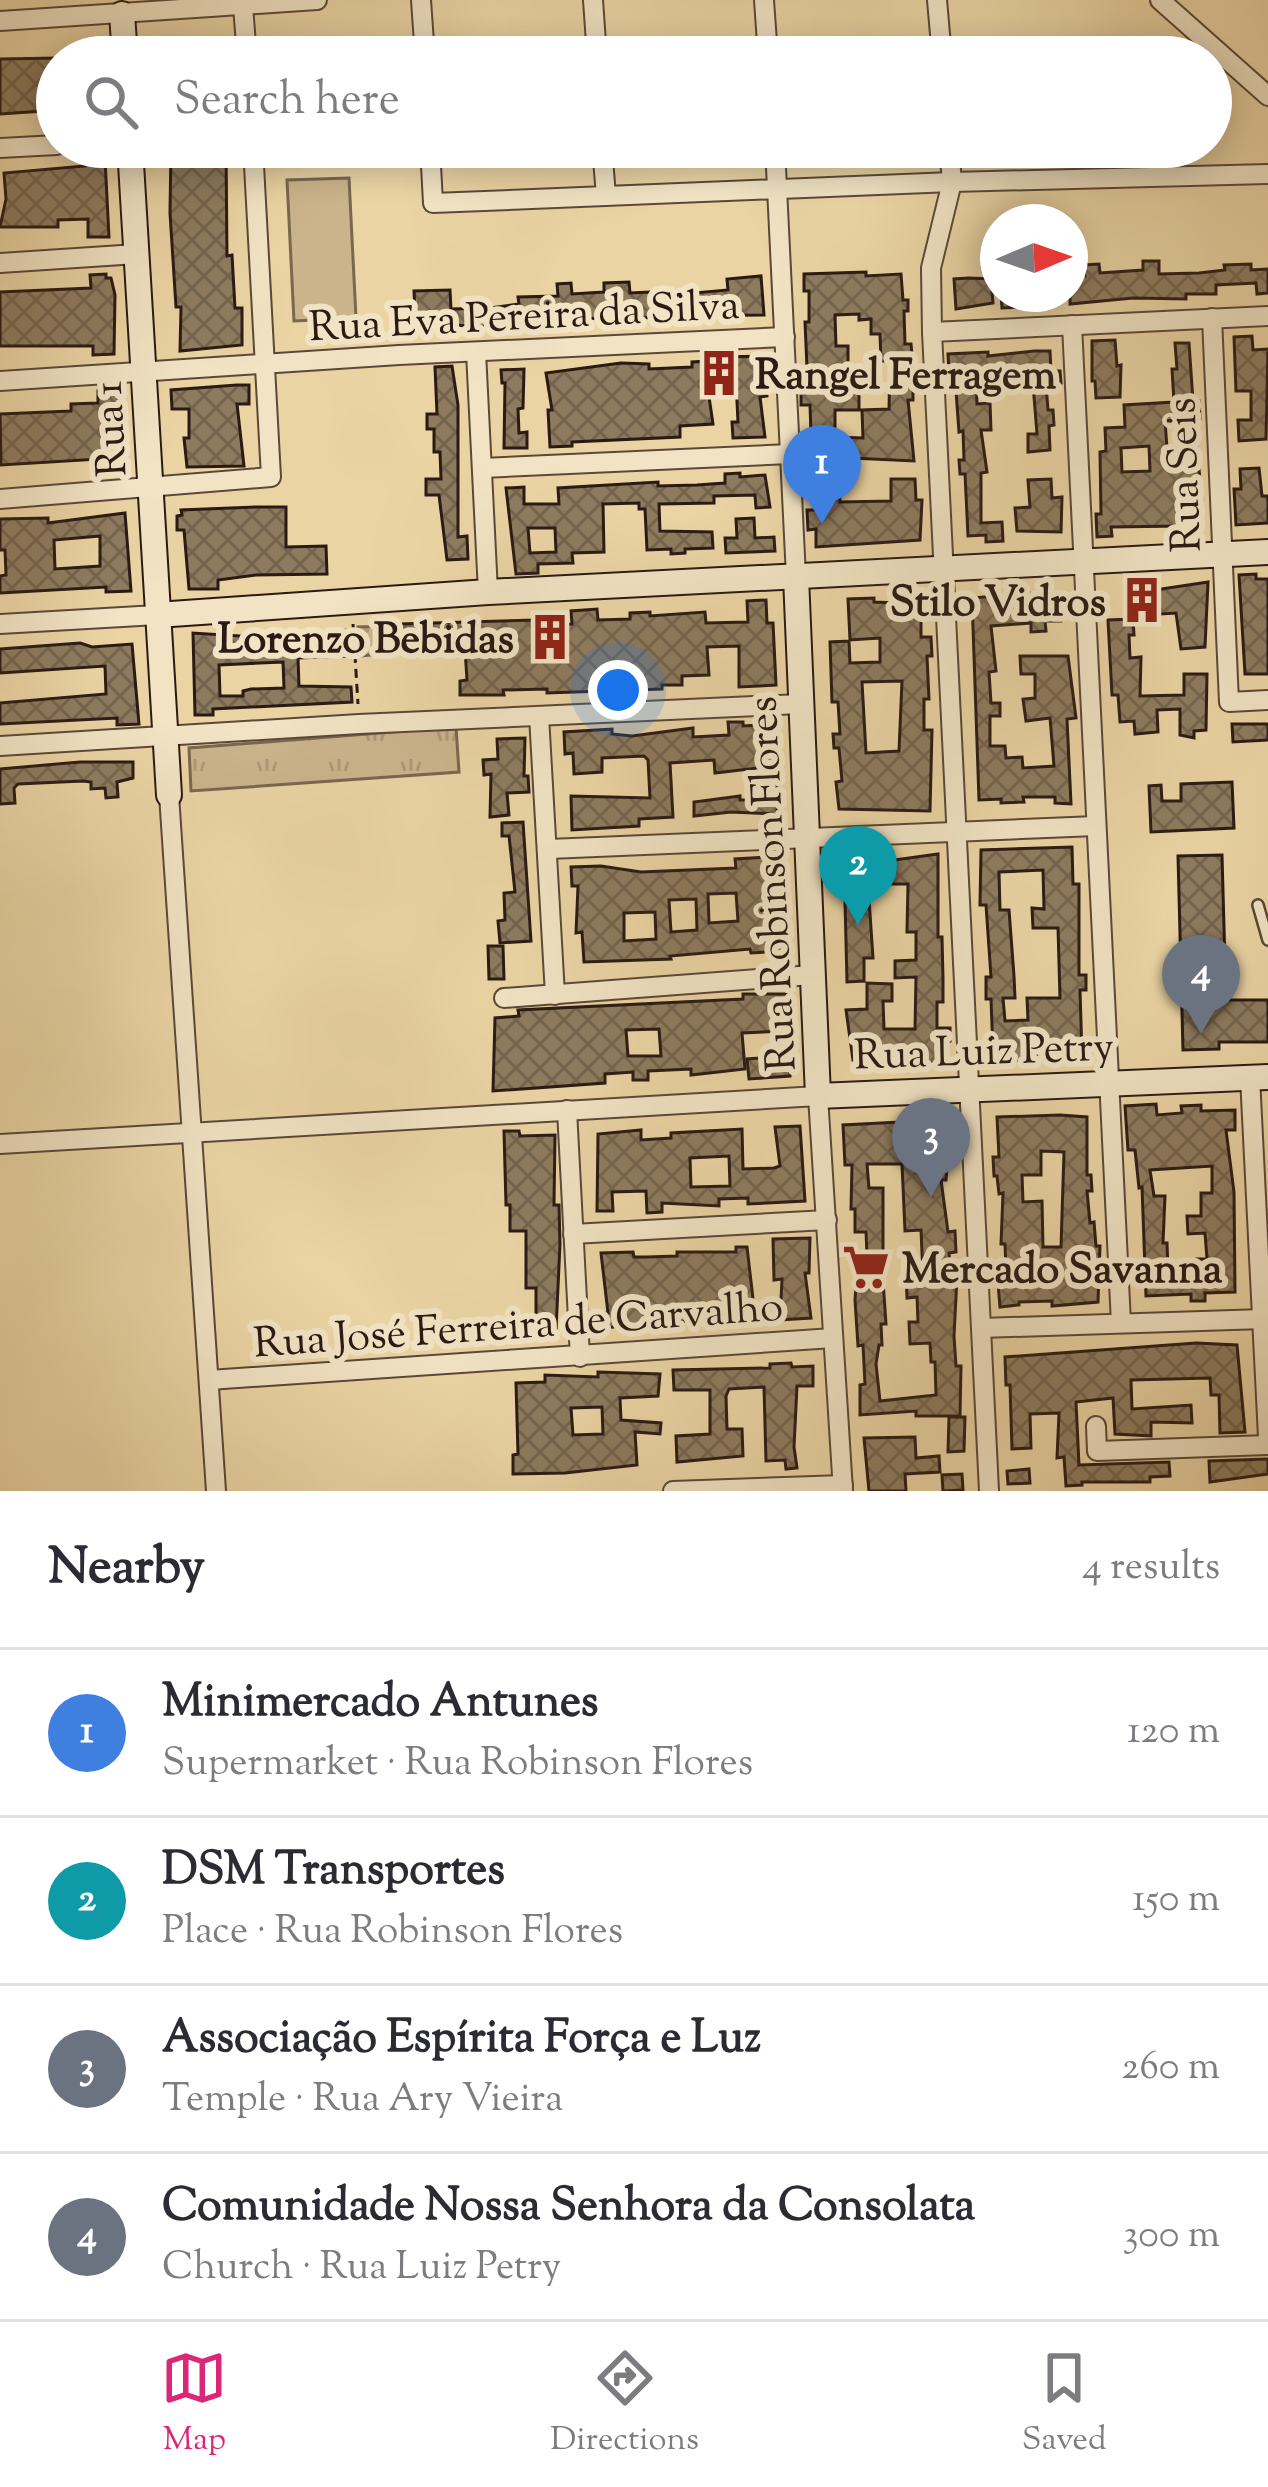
<!DOCTYPE html>
<meta charset="utf-8">
<style>
:root{--surface:#fff;--page:#f2f2f3;--text:#2b2b33;--muted:#7c7c81;--line:#e1e1e2;--accent:#db2777}
body{margin:0;font-family:"Sorts Mill Goudy",serif;background:var(--page);color:var(--text)}
.compass{position:absolute;left:980px;top:204px;width:108px;height:108px;border-radius:50%;background:var(--surface);box-shadow:0 6px 30px #0003;rotate:88deg}
.you{position:absolute;left:618px;top:690px;width:42px;height:42px;margin:-30px;border:9px solid #fff;border-radius:50%;background:#1a73e8;box-shadow:0 0 0 18px #1a73e833}
.badge{display:grid;place-items:center;width:78px;height:78px;border-radius:50%;background:var(--accent);color:#fff;font-size:39px;font-weight:700}
.pin{position:absolute;translate:-50% -99px;filter:drop-shadow(0 3px 6px #0008)}
.pin::after{content:'';position:absolute;top:63px;width:42px;height:36px;background:inherit;clip-path:polygon(0 0,100% 0,50% 100%)}
.list{margin:0;padding:0;list-style:none}
h2{display:flex;justify-content:space-between;align-items:center;height:156px;margin:0;padding:0 48px;font-size:51px}
h2 small{font-size:39px;font-weight:400;color:var(--muted)}
.list li{display:grid;grid-template-columns:78px 1fr auto;gap:36px;align-items:center;box-sizing:border-box;height:168px;padding:0 48px;border-top:3px solid var(--line)}
.list b{display:block;font-size:45px;white-space:nowrap}
.list p{margin:0;font-size:39px;white-space:nowrap;color:var(--muted)}
.list em{font-size:39px;font-style:normal;color:var(--muted)}
.icon{flex:none;width:66px;height:66px;fill:none;stroke:currentColor;stroke-width:2;stroke-linecap:round;stroke-linejoin:round}
.map{position:relative;flex:none;width:1268px;height:1491px;overflow:hidden}
.search{position:absolute;background:var(--surface);box-shadow:0 6px 30px #0003;left:36px;right:36px;top:36px;height:132px;display:flex;align-items:center;gap:30px;box-sizing:border-box;padding:0 42px;border-radius:66px;color:var(--muted);font-size:45px}
.sheet{height:828px;background:var(--surface)}
nav{display:flex;justify-content:space-around;align-items:center;box-sizing:border-box;height:168px;border-top:3px solid var(--line);background:var(--surface);font-size:33px;color:var(--muted)}
nav a{display:grid;justify-items:center;gap:6px}
nav .on{color:var(--accent)}
.map>svg:first-child{display:block}
</style>
<div class="map">
<svg width="1268" height="1491" viewBox="0 0 1268 1491">
<defs>
<pattern id="grass-tufts" width="24" height="20" patternUnits="userSpaceOnUse" patternTransform="scale(3)"><rect width="24" height="20" fill="#cab48c"/><path d="M3 7l-1-3M5 7V3M7 7l1-3M15 17l-1-3M17 17v-4M19 17l1-3" fill="none" stroke="#ae9a78"/></pattern>
<pattern id="park-dots" width="8" height="8" patternUnits="userSpaceOnUse" patternTransform="scale(3)"><rect width="8" height="8" fill="#cab48c"/><path d="M2 2h.1M6 6h.1" fill="none" stroke="#ae9a78" stroke-width="1.8" stroke-linecap="round"/></pattern>
<pattern id="building-cross-hatch" width="8" height="8" patternUnits="userSpaceOnUse" patternTransform="scale(3)"><rect width="8" height="8" fill="#8e7b5f"/><path d="M0 0l8 8M0 8l8-8" fill="none" stroke="#74644d"/></pattern>
</defs>
<rect width="100%" height="100%" fill="#ead4a4"/>
<filter id="stains"><feTurbulence type="fractalNoise" baseFrequency=".00167" numOctaves="4"/><feColorMatrix values="0 0 0 0 .2 0 0 0 0 .09 0 0 0 0 .02 0 0 0 .5 -.17"/></filter>
<radialGradient id="worn" r=".72"><stop offset=".6" stop-color="#630" stop-opacity="0"/><stop offset="1" stop-color="#630" stop-opacity=".3"/></radialGradient>
<path fill="url(#grass-tufts)" stroke="#7a6750" stroke-width="3" d="M456 727 459 772 191 791 189 748Z"/>
<path fill="url(#park-dots)" stroke="#7a6750" stroke-width="3" d="M392 626V653L360 656 358 627Z"/>
<path fill="#cab48c" stroke="#7a6750" stroke-width="3" d="M349 178 356 318 294 321 287 180Z"/>
<g fill="url(#building-cross-hatch)" stroke="#2b1a14" stroke-width="3" fill-rule="evenodd">
<path d="M203 44H227V57H152V45Z"/>
<path d="M57 58V110L0 114V59Z"/>
<path d="M171 147H226L227 256 232 255 235 308H242V345L180 351 181 307H176L170 213Z"/>
<path d="M100 156V160L105 159 109 237H88V219L58 220V227H0L6 199 4 173 85 166 84 157Z"/>
<path d="M1143 261H1159V274L1199 273 1225 270 1224 265 1251 264V270L1268 269V293L1257 294 1256 283 1216 285V294H1186V299L1133 298 1070 304V277L1085 276 1084 265 1099 264 1100 273 1143 270Z"/>
<path d="M866 272V276L901 274 903 300H908V311H904L905 344H911L913 365V400H908L914 461 829 457 830 481H839L840 502 891 501V479H915L916 500H922L920 540 816 547V529L808 530 807 510H815L812 460 816 434H811L810 405H801V391H808L805 322H809V291H804V274ZM859 314V320L871 319V334H880L881 361H890L889 409 862 410 863 438 835 437V410H859V389H835V365H848V346H836L835 315Z"/>
<path d="M106 274V278H111L115 295 114 354 93 355V346H0V292L91 288 90 275Z"/>
<path d="M761 276 764 315 661 316 602 323 601 318 565 320V325L546 326 545 320 517 321V328L451 325V331L416 333 414 291 450 290 451 309 490 308 519 304 518 297 558 296 557 284 571 283 572 294 604 292V283L629 282 630 293 649 292 650 297 728 290 727 279Z"/>
<path d="M969 278 991 279 993 303 956 309 954 279Z"/>
<path d="M1001 294H1022L1023 307 1002 308Z"/>
<path d="M1252 336 1253 350 1268 349 1266 439 1239 441 1238 420H1251V391H1236L1234 337Z"/>
<path d="M1115 340 1117 366 1121 365 1120 397 1096 398 1095 381H1092V341Z"/>
<path d="M1175 343H1189L1193 401H1199L1200 419 1165 421 1167 448 1197 447 1202 502 1177 503 1179 526 1111 527 1112 536 1097 537 1096 514H1101L1100 452 1106 451 1105 428 1125 427 1124 405 1174 402 1172 369H1177ZM1149 446 1150 471 1122 472 1121 448Z"/>
<path d="M1034 351H1050L1051 371H1060L1061 383 1046 384 1048 410H1053L1054 425 1049 426 1050 450 1028 452V434H1037L1032 372 976 378 977 404 990 403 991 430H981L987 472 981 473V523L1002 522 1003 541 986 542V535L968 536 965 474H960L959 460H964L963 431 959 432 956 391H950L948 354 988 352V356Z"/>
<path d="M766 356 767 396 760 397 765 437 733 438 732 422H738L736 382 707 383 713 424 680 426V437L572 442V446L550 447 548 410H552L546 373 621 363 649 364V369L692 367V362L725 360V357Z"/>
<path d="M452 366 458 405V537L467 536 468 559 447 560 439 495H426V479H441L440 452H434V429H427V414H437L435 367Z"/>
<path d="M524 369 523 408 518 409 519 433 527 432V448H504L505 383H502L501 370Z"/>
<path d="M237 385H249V404H237L244 466 187 467 184 438H189V409H172L171 390Z"/>
<path d="M113 390V394H118L120 473H99V459L1 465 0 414 71 411V404L98 403V391Z"/>
<path d="M1259 468 1262 496H1268V523L1236 525 1234 489H1241L1240 469Z"/>
<path d="M740 473V477L765 475 770 507 756 508 755 495 714 496V503L659 504 660 531 712 532 713 548 685 549V553L671 554V549L647 550 645 509H639V503L603 504 604 552 572 553 573 563 538 564V573L516 574 506 488 524 487V504H559L558 488 658 482V486L697 485 725 483V474ZM528 528H555L556 552 530 553Z"/>
<path d="M1051 479 1052 498 1062 497 1061 532 1017 531 1015 508 1030 507 1028 480Z"/>
<path d="M256 507H286V547L326 546 327 574 256 575 218 580V589H189L184 530H177V516L182 515 181 510Z"/>
<path d="M125 513 131 591 106 592V587L0 593V576L6 575 5 550H0V519L48 518V523ZM100 536V566L55 569 54 540Z"/>
<path d="M754 518 755 538 774 537 775 551 726 553 725 538H737L736 519Z"/>
<path d="M1256 574V579H1268V674H1245L1239 575Z"/>
<path d="M1208 582 1205 647 1181 649 1176 613 1129 616 1128 594Z"/>
<path d="M1029 593V597L1060 596 1061 621H1045L1046 631 1031 632V623L991 626 996 671 989 672 991 703H1000V716H990V746H1005L1006 758 1022 757 1023 768 1054 766 1050 718 1026 721 1023 699 1035 698V674H1021L1020 656H1068L1076 718 1067 719 1071 804 1055 803V797H1023L1024 802 1001 803V799L979 800 972 598Z"/>
<path d="M874 598V602L921 604V637H931L932 656H927L929 699H924V730H932L930 811 839 809 836 782 842 781 839 748H834L833 734H840L838 702H832L830 642 849 641 850 663 880 662V638L850 640 848 599ZM902 681 899 751 866 753 862 682Z"/>
<path d="M766 600 767 623H773L776 685 739 687V646L707 647 709 675 682 676V685H662V689L547 693V689L503 690 504 695H460V681L467 680 465 649 400 650V624L535 620V626L572 624 571 611 597 609 598 620 630 619V613L650 612V616L705 612 706 623 748 622 747 601Z"/>
<path d="M1133 619 1134 635H1129L1130 658 1141 657 1140 696 1184 695V674H1207L1206 730 1194 731V738L1180 735V709L1157 710 1158 732 1135 734 1134 721 1120 722 1118 695H1112L1108 620Z"/>
<path d="M348 630 350 656 298 658 299 686 351 687 352 702 213 709V715H195L193 633 257 637ZM283 662 284 688 251 689 243 691V696H220L219 665Z"/>
<path d="M80 643 92 647 132 644 139 724 117 725V718L0 724V703L106 694 105 666 0 673V649Z"/>
<path d="M728 722H743V726L775 724 774 766 715 773 714 760 670 763 673 817 639 819V826L572 830 571 796 650 798 648 760 644 756 602 758V772L574 774 573 753 565 754 564 732 612 729V734L632 736 693 728V737L729 735Z"/>
<path d="M1232 724H1268V740L1233 742Z"/>
<path d="M525 738 524 776H528L529 792 507 793 509 815 490 817 491 774 484 775 483 760 498 759 497 739Z"/>
<path d="M80 762H133V778L117 782 118 797 106 798 105 788 91 789V782L83 781 18 784 14 788 15 803 0 804V769Z"/>
<path d="M764 774H778L777 814 731 812 694 816V802L740 796V800H765Z"/>
<path d="M1232 782 1234 828 1151 832 1149 786 1161 785 1162 801H1181V784Z"/>
<path d="M523 822 531 941 500 943 498 921 505 920 504 893 515 892 509 836H502V823Z"/>
<path d="M1072 847 1073 884H1079V975H1086V990H1080L1082 1056H1066V1048L1036 1050 1037 1059 1013 1061 1012 1051 993 1053 991 999H986V977H991L986 905H980L981 850ZM1043 870 1044 909 1032 908 1033 928H1058L1060 998H1027L1028 1020 1005 1021 1003 998H1015L1014 976 1009 910H1000L999 872Z"/>
<path d="M938 854V937H942L943 978V1002H937V1028H950V1041H938V1063H925V1058L853 1060 846 1010 867 1009V983L892 984V1001H883L884 1029H915L916 977 895 978V961L916 960V932H907L908 884H868L873 958H864V981L847 982 844 861 880 858V862Z"/>
<path d="M1222 855 1226 1000H1268V1042H1219V1049L1183 1050 1178 856Z"/>
<path d="M783 856 785 880H778L780 908H785V951L751 953 750 949 670 956 671 959 584 962 582 932 576 933 578 886H572L571 867 601 866 641 872 736 868 735 859ZM736 893 738 921 709 923 708 894ZM696 899 697 930 671 932 669 900ZM655 912 656 939 624 941V913Z"/>
<path d="M488 946H503L504 979H489Z"/>
<path d="M743 994H790V1007H786V1031L742 1033 745 1069 691 1075V1069L648 1071V1080H633V1072L605 1074V1083L493 1091 495 1018 519 1016 518 1010 743 999ZM659 1029 661 1056H628L626 1030Z"/>
<path d="M775 1034H791L790 1076 749 1079 747 1059 775 1057Z"/>
<path d="M1156 1104 1157 1115 1182 1113 1181 1106 1201 1105V1111L1235 1110V1130H1226L1234 1192 1235 1292 1205 1293V1301H1191V1294L1146 1296 1142 1187 1139 1188 1135 1150H1128L1125 1106ZM1212 1166V1193H1201V1216H1187L1188 1234 1205 1233 1207 1259H1197L1198 1268 1168 1270 1167 1243H1163L1165 1196H1154L1150 1170Z"/>
<path d="M1060 1115 1087 1117V1175H1091L1092 1191H1087L1090 1223 1094 1222 1096 1246H1100L1098 1302 1052 1306V1301L1019 1302V1305L1000 1307 997 1271 1006 1270 1005 1244H1001L1003 1193 999 1194 997 1176H994L993 1157H999L997 1117ZM1041 1151 1064 1152 1061 1247H1043L1042 1201 1023 1202 1022 1175H1041Z"/>
<path d="M919 1121V1125L944 1124V1144L949 1143 946 1180H941L948 1232 955 1231 956 1252 949 1253 951 1278H957L954 1336 956 1366H961L960 1416H916V1411L860 1415V1385L865 1384 863 1345 858 1346 855 1300 858 1258 874 1257 875 1280H883L886 1324H881L882 1345H879L876 1364 880 1401 936 1395 935 1362H931L930 1343 910 1344 909 1322H918L917 1297 907 1298 906 1276H923L921 1230 905 1231 902 1164H867L869 1188H883V1255H867L866 1232H855V1209H851L852 1165H845L843 1125Z"/>
<path d="M800 1126 805 1201 748 1204V1198L719 1199V1206L662 1203V1212L647 1213 646 1191 612 1192 613 1211H597L598 1134 641 1130V1140L671 1138V1133L742 1129 743 1169 774 1168 780 1166 775 1127ZM729 1156 730 1186 691 1187 690 1158Z"/>
<path d="M504 1131H519L520 1136 555 1135 554 1205H559L560 1244 556 1330 536 1331V1288H526V1231H510V1205H506Z"/>
<path d="M810 1238 809 1273H805L811 1318 780 1320 782 1279 774 1280 773 1239Z"/>
<path d="M736 1247H747L755 1316 603 1328V1313H608L601 1253 633 1252 634 1257H647L677 1256V1252H736Z"/>
<path d="M1196 1343 1237 1345 1245 1432 1220 1433 1219 1395H1211L1210 1378 1131 1380 1132 1409 1191 1405 1192 1423 1151 1422V1436L1115 1434 1113 1398 1076 1402 1079 1465 1169 1462 1170 1476 1150 1477V1482H1082V1485L1066 1486 1064 1457 1057 1458 1059 1413 1030 1414 1031 1448 1012 1449 1010 1385H1006L1005 1357Z"/>
<path d="M791 1363 792 1367 813 1366V1386H797L794 1447 797 1468 786 1469 785 1460 766 1461 764 1387 729 1389 726 1396 727 1429H742L743 1456 677 1462 676 1436 710 1434V1390H674L673 1370 770 1368V1364Z"/>
<path d="M598 1372 660 1374 658 1396 620 1398 621 1420 661 1423 660 1434 635 1432 637 1465 565 1473 513 1474V1455L518 1454 516 1383 545 1382V1375L598 1377ZM602 1407 603 1434 573 1435 571 1408Z"/>
<path d="M949 1417H965L964 1451 948 1452Z"/>
<path d="M915 1437 916 1458 939 1456 940 1472 905 1474 906 1491H869L864 1438Z"/>
<path d="M1268 1459V1474L1210 1482 1209 1461Z"/>
<path d="M1029 1469 1030 1483 1008 1484 1007 1471Z"/>
<path d="M962 1474 963 1490 943 1491 942 1475Z"/>
</g>
<g fill="none" stroke-linecap="round" stroke-linejoin="round">
<defs>
<path id="lane" d="M1258 905 1268 940"/>
<g id="street">
<path d="M421 0 425 57"/>
<path d="M593 0 597 57"/>
<path d="M764 0 768 57"/>
<path d="M937 0 942 57"/>
<path d="M1160 0 1268 96"/>
<path d="M243 6 247 57"/>
<path d="M0 21 317 0"/>
<path d="M430 147 433 203 952 182 1268 174"/>
<path d="M602 147 606 196"/>
<path d="M775 147 796 577"/>
<path d="M949 147 952 182 931 268 932 332 989 1491"/>
<path d="M0 148 57 145"/>
<path d="M0 263 137 254"/>
<path d="M1212 318 1229 702 1268 700"/>
<path d="M1072 325 1121 1323"/>
<path d="M932 332 1268 316"/>
<path d="M476 352 488 592"/>
<path d="M0 381 399 355 785 337"/>
<path d="M483 468 790 454"/>
<path d="M0 499 271 477 253 147"/>
<path d="M0 624 157 615"/>
<path d="M539 716 555 995"/>
<path d="M0 746 359 724 800 704"/>
<path d="M169 795 216 1491"/>
<path d="M549 849 1096 826"/>
<path d="M504 998 812 975"/>
<path d="M1250 1077 1268 1437"/>
<path d="M567 1110 580 1357"/>
<path d="M0 1144 818 1096 843 1491"/>
<path d="M573 1234 827 1220"/>
<path d="M981 1328 1264 1319"/>
<path d="M209 1380 833 1338"/>
<path d="M1096 1426 1097 1451 1268 1445"/>
<path d="M673 1491 843 1485"/>
</g>
<g id="secondary">
<path d="M122 14 125 57"/>
<path d="M130 147 169 795"/>
<path d="M796 577 818 1096 1268 1077"/>
<path d="M157 615 488 592 1268 552"/>
</g>
</defs>
<use href="#lane" stroke="#5b4838" stroke-width="14"/>
<use href="#street" stroke="#5b4838" stroke-width="22"/>
<use href="#secondary" stroke="#2b1a14" stroke-width="28"/>
<path stroke="#2b1a14" stroke-width="3" stroke-dasharray="9 6" stroke-linecap="butt" d="M353 624 358 704"/>
<use href="#lane" stroke="#f1e3c4" stroke-width="9"/>
<use href="#street" stroke="#f1e3c4" stroke-width="18"/>
<use href="#secondary" stroke="#f1e3c4" stroke-width="24"/>
</g>
<defs>
<symbol id="building-bare" viewBox="-9 -9 18 18"><path d="M-4-6H4V6H1V3H-1V6H-4ZM-2.5-4.3h1.7v1.8h-1.7ZM.8-4.3h1.7v1.8H.8ZM-2.5-1h1.7V.8h-1.7ZM.8-1h1.7V.8H.8Z" fill="#8f2418" stroke="#f1e3c4" stroke-width="2.5" paint-order="stroke"/></symbol>
<symbol id="supermarket-bare" viewBox="-9 -9 18 18"><path d="M-6-5.5h2.5l.6 2H6L4.5 2H-2.5L-4.4-4H-6ZM-1.5 3.2a1.3 1.3 0 1 0 .1 0ZM3 3.2a1.3 1.3 0 1 0 .1 0Z" fill="#8f2418" stroke="#f1e3c4" stroke-width="2.5" paint-order="stroke"/></symbol>
</defs>
<g fill-rule="evenodd">
<use href="#building-bare" x="686" y="340" width="66" height="66"/>
<use href="#building-bare" x="1109" y="567" width="66" height="66"/>
<use href="#building-bare" x="517" y="604" width="66" height="66"/>
<use href="#supermarket-bare" x="833" y="1234" width="66" height="66"/>
</g>
<g text-anchor="middle" stroke-width="12" stroke-linejoin="round" paint-order="stroke">
<g font-size="42" fill="#2b1a14" stroke="#f1e3c4">
<text transform="translate(524 314) rotate(-3)" y="15">Rua Eva Pereira da Silva</text>
<text transform="translate(108 429) rotate(-93)" y="15">Rua 1</text>
<text transform="translate(1182 475) rotate(-92)" y="15">Rua Seis</text>
<text transform="translate(770 884) rotate(-93)" y="15">Rua Robinson Flores</text>
<text transform="translate(984 1049) rotate(-2)" y="15">Rua Luiz Petry</text>
<text transform="translate(518 1323) rotate(-4)" y="15">Rua José Ferreira de Carvalho</text>
</g>
<g font-size="42" font-weight="bold" fill="#2b1a14" stroke="#f1e3c4" text-anchor="start">
<text x="755" y="388">Rangel Ferragem</text>
<text x="1106" y="615" text-anchor="end">Stilo Vidros</text>
<text x="514" y="652" text-anchor="end">Lorenzo Bebidas</text>
<text x="902" y="1282">Mercado Savanna</text>
</g>
</g>
<rect width="100%" height="100%" filter="url(#stains)"/>
<rect width="100%" height="100%" fill="url(#worn)"/>
</svg>
<svg class="compass" viewBox="-18 -18 36 36"><path d="M0-13l5 13h-10z" fill="#e53935"/><path d="M0 13l5-13h-10z" fill="#7c7c81"/></svg>
<div class="you"></div>
<div class="pin badge" style="left:822px;top:524px;background:#3f7fe0">1</div>
<div class="pin badge" style="left:858px;top:925px;background:#0f9aa8">2</div>
<div class="pin badge" style="left:931px;top:1197px;background:#6b7280">3</div>
<div class="pin badge" style="left:1201px;top:1034px;background:#6b7280">4</div>
<div class="search"><svg class="icon" aria-label="search" viewBox="0 0 24 24"><circle cx="10" cy="10" r="6"/><path d="M15 15l6 6"/></svg>Search here</div>
</div>
<section class="sheet">
<h2>Nearby<small>4 results</small></h2>
<ul class="list">
<li><span class="badge" style="background:#3f7fe0">1</span><div><b>Minimercado Antunes</b><p>Supermarket · Rua Robinson Flores</p></div><em>120 m</em></li>
<li><span class="badge" style="background:#0f9aa8">2</span><div><b>DSM Transportes</b><p>Place · Rua Robinson Flores</p></div><em>150 m</em></li>
<li><span class="badge" style="background:#6b7280">3</span><div><b>Associação Espírita Força e Luz</b><p>Temple · Rua Ary Vieira</p></div><em>260 m</em></li>
<li><span class="badge" style="background:#6b7280">4</span><div><b>Comunidade Nossa Senhora da Consolata</b><p>Church · Rua Luiz Petry</p></div><em>300 m</em></li>
</ul>
</section>
<nav>
<a class="on"><svg class="icon" aria-label="map" viewBox="0 0 24 24"><path d="M3 6l6-2 6 2 6-2v14l-6 2-6-2-6 2zM9 4v14M15 6v14"/></svg>Map</a>
<a><svg class="icon" aria-label="directions" viewBox="0 0 24 24"><path d="M12 3l9 9-9 9-9-9zM9 14v-3h6M13 9l2 2-2 2"/></svg>Directions</a>
<a><svg class="icon" aria-label="saved" viewBox="0 0 24 24"><path d="M7 4h10v16l-5-4-5 4z"/></svg>Saved</a>
</nav>
